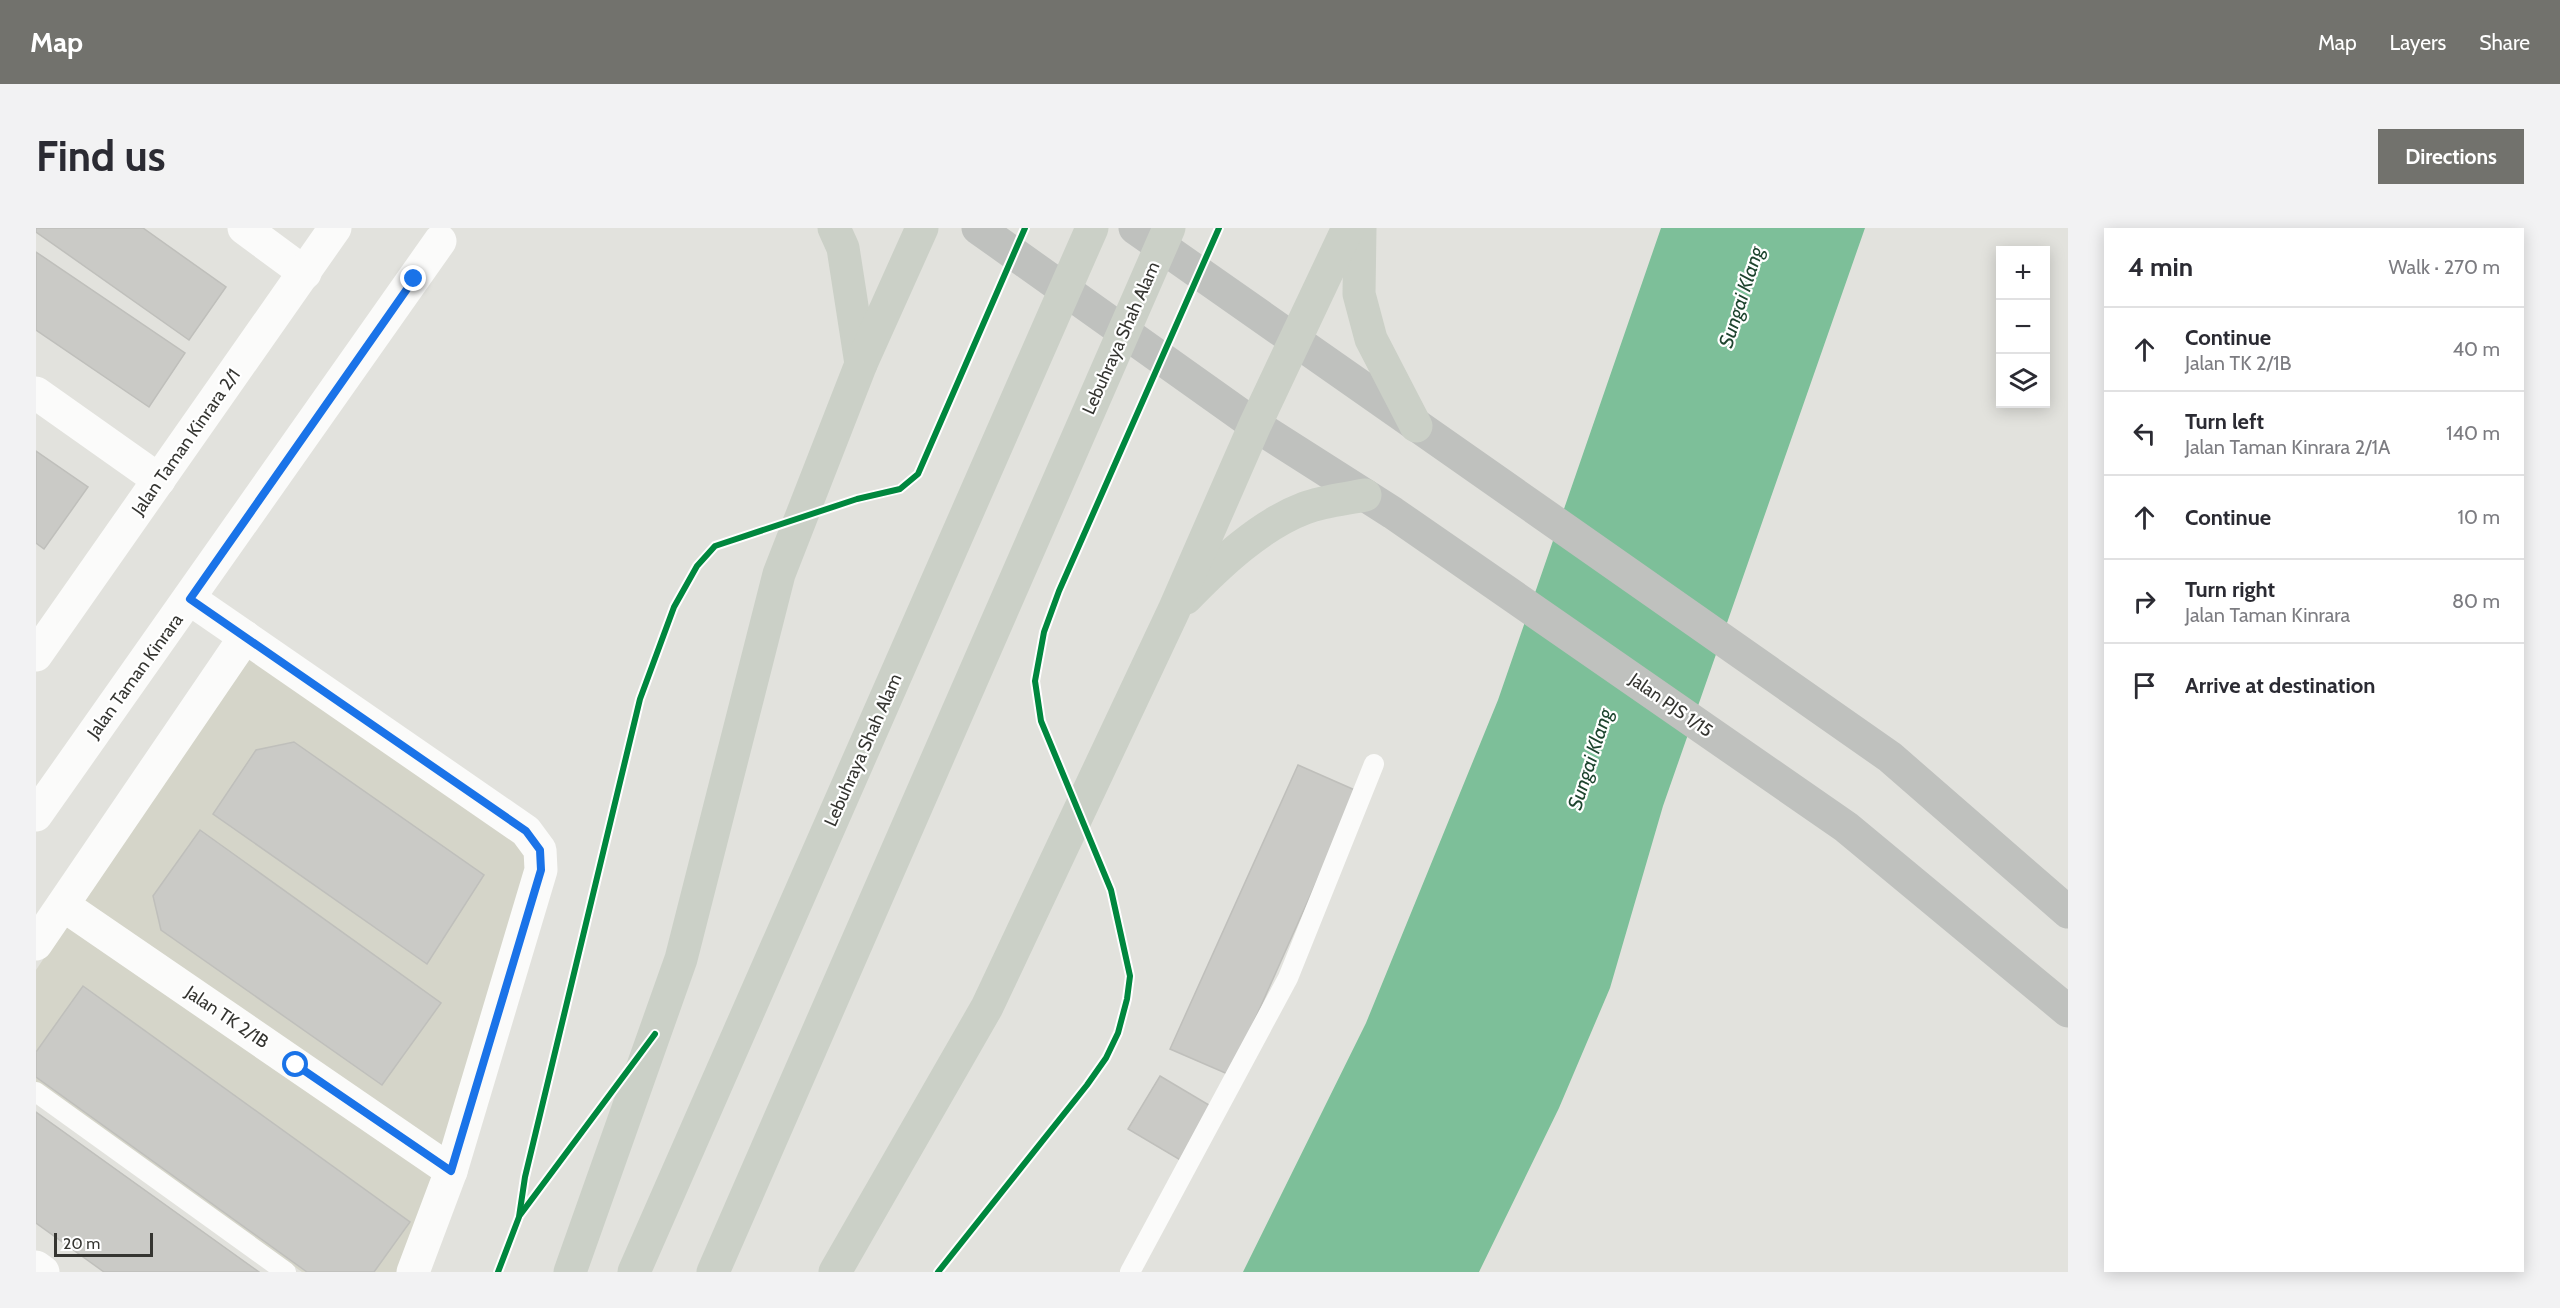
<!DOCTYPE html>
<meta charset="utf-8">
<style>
:root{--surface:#fff;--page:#f2f2f3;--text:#2b2b33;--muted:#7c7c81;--line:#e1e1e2;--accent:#72726d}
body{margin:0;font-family:Cabin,sans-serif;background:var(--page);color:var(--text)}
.controls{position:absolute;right:18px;top:18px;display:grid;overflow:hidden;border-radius:0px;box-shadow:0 3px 15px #0003}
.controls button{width:54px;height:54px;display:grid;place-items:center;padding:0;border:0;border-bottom:2px solid var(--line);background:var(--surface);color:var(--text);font:30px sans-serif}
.scale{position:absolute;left:18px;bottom:15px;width:99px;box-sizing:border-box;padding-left:6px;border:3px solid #353531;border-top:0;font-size:16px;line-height:21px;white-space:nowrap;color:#353531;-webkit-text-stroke:4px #fff;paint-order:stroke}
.stop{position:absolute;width:18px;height:18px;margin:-14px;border:4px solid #1a73e8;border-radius:50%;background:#fff}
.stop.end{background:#1a73e8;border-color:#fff;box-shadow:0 2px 6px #0008}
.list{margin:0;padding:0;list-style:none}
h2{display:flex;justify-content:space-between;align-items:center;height:78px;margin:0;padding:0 24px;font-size:26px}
h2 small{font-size:20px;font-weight:400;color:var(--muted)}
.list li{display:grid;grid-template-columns:39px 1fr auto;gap:18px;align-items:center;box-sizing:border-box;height:84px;padding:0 24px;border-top:2px solid var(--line)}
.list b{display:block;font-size:22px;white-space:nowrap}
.list p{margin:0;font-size:20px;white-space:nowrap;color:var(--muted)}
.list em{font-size:20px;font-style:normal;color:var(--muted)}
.icon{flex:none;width:33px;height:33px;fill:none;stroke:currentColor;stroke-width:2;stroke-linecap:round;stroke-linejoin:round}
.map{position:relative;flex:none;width:2032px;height:1044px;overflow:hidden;border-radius:0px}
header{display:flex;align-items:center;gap:36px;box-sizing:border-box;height:84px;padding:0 30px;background:var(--accent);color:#fff}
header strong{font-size:28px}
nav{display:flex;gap:33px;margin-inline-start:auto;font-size:21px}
.intro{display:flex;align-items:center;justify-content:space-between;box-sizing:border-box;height:144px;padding:0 36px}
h1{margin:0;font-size:42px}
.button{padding:15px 27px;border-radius:0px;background:var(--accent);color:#fff;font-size:21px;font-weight:700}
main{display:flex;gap:36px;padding:0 36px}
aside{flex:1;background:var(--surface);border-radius:0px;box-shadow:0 3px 15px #0003}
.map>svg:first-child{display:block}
</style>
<header>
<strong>Map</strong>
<nav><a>Map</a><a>Layers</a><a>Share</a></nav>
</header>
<div class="intro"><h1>Find us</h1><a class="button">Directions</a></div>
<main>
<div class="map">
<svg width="2032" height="1044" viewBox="0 0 2032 1044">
<rect width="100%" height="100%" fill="#e2e2dd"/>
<path fill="#d5d5c9" d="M212 425 480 613 491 627V641L409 920 364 1044H266L0 854V742Z"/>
<path fill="#7dbf99" d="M1625 0H1829L1627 578 1574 760 1523 880 1443 1044H1207L1330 795 1462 472Z"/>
<g fill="#cacac6" stroke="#bfbfbb" stroke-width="1.5">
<path d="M0 0H107L190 59 153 112 0 4Z"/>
<path d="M0 24 149 125 113 179 0 102Z"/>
<path d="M0 223 52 259 8 321 0 315Z"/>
<path d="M258 514 448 647 391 736 177 586 220 522Z"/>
<path d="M1262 537 1321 563 1194 847 1134 821Z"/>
<path d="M164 602 405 775 346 857 125 702 117 668Z"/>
<path d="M47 758 374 994 338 1044H271L0 849V824Z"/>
<path d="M1124 848 1178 880 1146 933 1092 901Z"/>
<path d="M0 884 223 1044H68L0 995Z"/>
</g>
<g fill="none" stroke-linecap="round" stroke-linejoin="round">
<g stroke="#fbfbfa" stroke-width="20">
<path d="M0 864 250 1044"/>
<path d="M1094 1044 1252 750 1338 536"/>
</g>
<g stroke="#fbfbfa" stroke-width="33">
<path d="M208 0 269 45"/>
<path d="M0 165 123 252"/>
<path d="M154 371 490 603 504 622 505 642 415 943 377 1044"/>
<path d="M0 427 299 0"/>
<path d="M0 587 404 13"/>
<path d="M27 677 415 943"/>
<path d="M0 716 209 409"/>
<path d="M0 1039 7 1044"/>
</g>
<g stroke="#bfc1be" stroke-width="33">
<path d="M942 0 1219 197 1357 285 1810 599 2032 783"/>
<path d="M1099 0 1854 529 2032 684"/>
</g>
<g stroke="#cbd0c7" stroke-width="33">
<path d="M798 0 807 20 825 136"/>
<path d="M1324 0 1323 66 1335 111 1380 198"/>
<path d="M1150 370C1183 336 1224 297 1269 280 1287 273 1309 271 1329 267"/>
<path d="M534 1044 645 731 743 346 825 136 886 0"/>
<path d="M598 1044 1056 0"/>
<path d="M677 1044 1133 0"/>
<path d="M799 1044 951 779 1138 382 1219 197 1312 0"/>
</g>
<defs>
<g id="cycleway">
<path d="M484 987 619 806"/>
<path d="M462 1044 483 989 489 949 604 471 638 379 661 338 679 318 821 271 864 261 882 246 989 0"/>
<path d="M902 1044 1051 857 1070 830 1082 805 1091 771 1094 748 1075 662 1005 493 999 453 1008 404 1023 363 1183 0"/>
</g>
</defs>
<use href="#cycleway" stroke="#fff" stroke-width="10"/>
<use href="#cycleway" stroke="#00873e" stroke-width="6"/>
</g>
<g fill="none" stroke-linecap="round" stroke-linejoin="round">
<path stroke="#1a73e8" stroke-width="8" d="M260 837 415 943 505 642 504 622 490 603 154 371 378 51"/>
</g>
<g text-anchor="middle" stroke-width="4.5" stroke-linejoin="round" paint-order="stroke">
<g font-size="18" fill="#353531" stroke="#fff">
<text transform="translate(1085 110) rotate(-66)" y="6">Lebuhraya Shah Alam</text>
<text transform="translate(150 214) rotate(-55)" y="6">Jalan Taman Kinrara 2/1</text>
<text transform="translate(99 448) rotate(-54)" y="6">Jalan Taman Kinrara</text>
<text transform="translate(1635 477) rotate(35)" y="6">Jalan PJS 1/15</text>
<text transform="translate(827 522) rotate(-66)" y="6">Lebuhraya Shah Alam</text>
<text transform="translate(191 789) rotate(34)" y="6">Jalan TK 2/1B</text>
</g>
<g font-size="20" font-style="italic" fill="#1d442e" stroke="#fff">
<text transform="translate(1705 69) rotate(-72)" y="7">Sungai Klang</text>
<text transform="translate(1554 531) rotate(-72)" y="7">Sungai Klang</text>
</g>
</g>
</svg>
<div class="controls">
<button>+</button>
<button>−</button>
<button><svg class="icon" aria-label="layers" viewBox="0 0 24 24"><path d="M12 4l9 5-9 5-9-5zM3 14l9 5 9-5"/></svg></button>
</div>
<div class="scale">20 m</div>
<div class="stop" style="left:260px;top:837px"></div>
<div class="stop end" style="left:378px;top:51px"></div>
</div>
<aside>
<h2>4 min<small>Walk · 270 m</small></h2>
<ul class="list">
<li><svg class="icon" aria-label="ahead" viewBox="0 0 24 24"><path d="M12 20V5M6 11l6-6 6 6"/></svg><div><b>Continue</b><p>Jalan TK 2/1B</p></div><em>40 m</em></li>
<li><svg class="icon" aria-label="left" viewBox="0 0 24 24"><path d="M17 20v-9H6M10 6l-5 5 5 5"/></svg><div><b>Turn left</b><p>Jalan Taman Kinrara 2/1A</p></div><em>140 m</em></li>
<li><svg class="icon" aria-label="ahead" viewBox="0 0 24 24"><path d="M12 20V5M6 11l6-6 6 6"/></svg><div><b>Continue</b></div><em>10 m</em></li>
<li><svg class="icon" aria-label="right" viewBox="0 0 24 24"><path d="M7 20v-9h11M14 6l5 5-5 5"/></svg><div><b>Turn right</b><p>Jalan Taman Kinrara</p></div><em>80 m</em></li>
<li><svg class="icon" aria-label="arrive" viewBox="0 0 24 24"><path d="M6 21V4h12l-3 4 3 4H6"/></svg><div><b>Arrive at destination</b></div></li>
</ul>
</aside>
</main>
